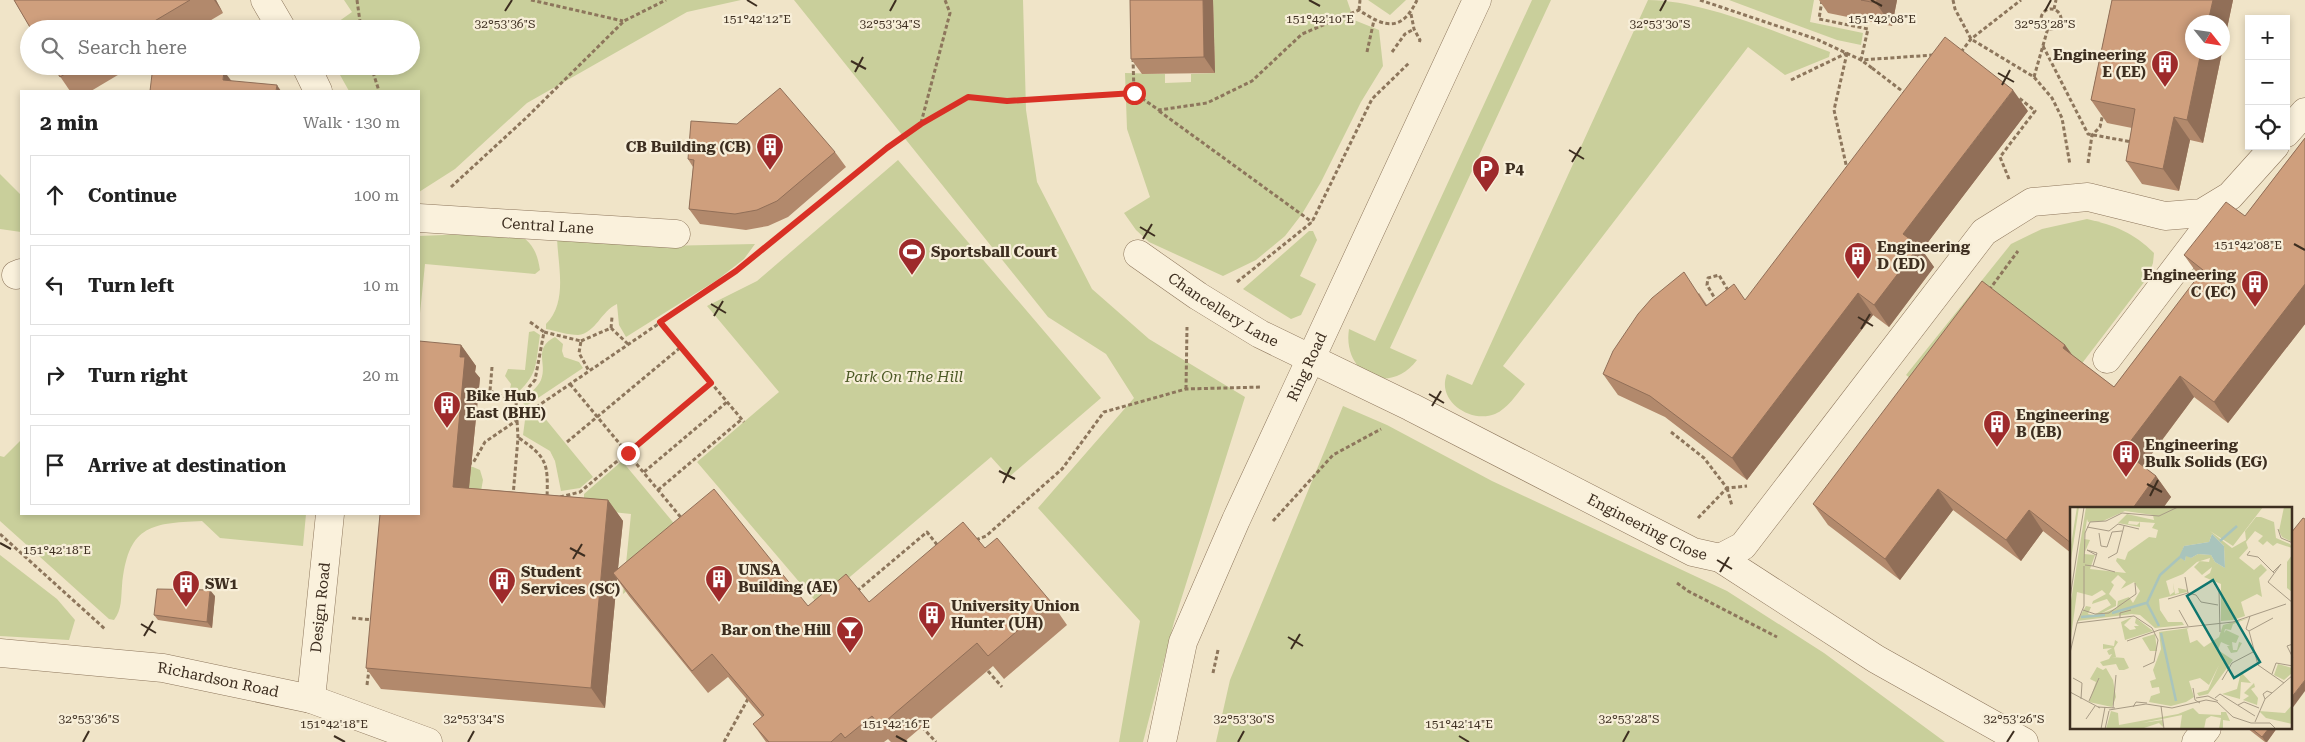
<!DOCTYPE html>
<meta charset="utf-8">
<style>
:root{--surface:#fff;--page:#f2f2f2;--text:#222;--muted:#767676;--line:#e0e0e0}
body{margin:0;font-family:"Roboto Serif",serif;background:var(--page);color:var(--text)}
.controls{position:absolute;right:15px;top:15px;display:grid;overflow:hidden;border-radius:0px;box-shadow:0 2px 8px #0003}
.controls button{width:45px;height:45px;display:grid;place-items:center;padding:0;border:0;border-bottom:1px solid var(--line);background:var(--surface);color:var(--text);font:25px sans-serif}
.compass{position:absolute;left:2185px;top:15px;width:45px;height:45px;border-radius:50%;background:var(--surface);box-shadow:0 2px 8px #0003;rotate:120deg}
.stop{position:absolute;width:15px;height:15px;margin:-11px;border:4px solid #d93025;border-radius:50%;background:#fff}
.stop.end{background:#d93025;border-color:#fff;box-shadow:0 1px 5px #0008}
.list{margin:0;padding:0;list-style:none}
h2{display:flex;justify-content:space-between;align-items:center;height:65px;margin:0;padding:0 20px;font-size:21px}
h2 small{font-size:16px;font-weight:400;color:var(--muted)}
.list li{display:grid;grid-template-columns:32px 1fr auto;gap:15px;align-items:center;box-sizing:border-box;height:80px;margin:0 10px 10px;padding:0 10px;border:1px solid var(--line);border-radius:0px}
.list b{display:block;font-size:19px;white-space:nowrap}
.list em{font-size:16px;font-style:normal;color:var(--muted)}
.icon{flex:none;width:28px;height:28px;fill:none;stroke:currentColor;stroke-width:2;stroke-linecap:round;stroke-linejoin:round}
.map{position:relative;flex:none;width:2305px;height:742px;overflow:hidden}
.search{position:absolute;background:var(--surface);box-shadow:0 2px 8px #0003;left:20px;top:20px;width:400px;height:55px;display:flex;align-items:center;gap:12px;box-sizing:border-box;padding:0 18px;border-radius:28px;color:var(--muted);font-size:19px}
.panel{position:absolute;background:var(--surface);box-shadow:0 2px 8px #0003;left:20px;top:90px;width:400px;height:425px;border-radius:0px}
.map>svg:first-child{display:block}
</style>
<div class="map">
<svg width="2305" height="742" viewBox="0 0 2305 742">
<rect width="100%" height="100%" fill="#f0e4c8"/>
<g fill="#c9cf9b">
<path d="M344 0H741L687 12 527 103 455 169 419 192V91H349L335 66H411V29H328L352 12Z"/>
<path d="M794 0H1023L1026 110 1037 182 1092 289 1149 339 1245 397 1174 622 1143 742H1119L1140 621 1038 508 1134 398 1106 354 1048 317Z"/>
<path d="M1213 0H1347L1354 20 1379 30 1383 66 1361 102 1321 182 1302 214 1285 236 1256 260 1223 276 1149 242 1136 230 1124 213 1150 197 1127 129 1125 73 1165 74V83L1191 82V74L1215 73Z"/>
<path d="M1368 0H1406L1390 15Z"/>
<path d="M1532 0H1551L1390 348 1417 360C1389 397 1342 374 1349 329L1375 341Z"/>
<path d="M1648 0C1702 0 1778 33 1830 52L1829 57 1785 75 1748 47 1503 366 1525 384C1517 394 1507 409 1495 414 1470 424 1436 400 1447 374L1472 385Z"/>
<path d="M1729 0H1814L1810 22 1863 33 1861 45 1837 40Z"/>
<path d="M898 160 1101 398 1009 477 991 457 818 604 697 462 779 392 707 306 757 281Z"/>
<path d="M0 174 21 195V232L0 229Z"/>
<path d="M2087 219C2114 225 2134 233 2154 253L2153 263 2148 277 2080 366 1928 392 1906 375 2011 244 2042 229Z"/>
<path d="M1309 231H1313L1317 240 1300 276 1316 284 1301 315 1291 319 1243 289Z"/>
<path d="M515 232C532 242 537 251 540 270L535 274 425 264 419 323V236Z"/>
<path d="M557 238 662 246 755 244 744 259 717 280 626 337 619 325 617 304C601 311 596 333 578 335 568 335 556 331 546 329V324C568 302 558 266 557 238Z"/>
<path d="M534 331 540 335C535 367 539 374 513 397L509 395 511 384 505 376 508 369 525 370 529 332Z"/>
<path d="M555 337 563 344 562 351 564 357 579 362 583 368 526 406 522 402C528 395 538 387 541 380 548 363 532 349 555 337Z"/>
<path d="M1343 406 1387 425 1492 481 1727 591 1824 653 1945 742H1216L1230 680Z"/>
<path d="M539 411 593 477 580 488 561 491 555 461 550 451 523 435 525 420Z"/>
<path d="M21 440V514H306L303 546 220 538 202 521C148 523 128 527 122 586 121 597 122 610 114 620L109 619 0 521V456L4 457Z"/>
<path d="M622 461 682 533 637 582 623 594 631 514 584 509V494Z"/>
<path d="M444 466 473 467 480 470 483 480 481 491 427 487Z"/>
<path d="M0 555 57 599 75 620 69 640 0 636Z"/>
</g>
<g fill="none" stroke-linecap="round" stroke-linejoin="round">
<defs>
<g id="minor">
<path d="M265 0 282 29"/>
<path d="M306 66 318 91"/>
<path d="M2286 133 2305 112"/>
<path id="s1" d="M419 218 676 234"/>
<path id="s2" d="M1138 254 1198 296 1260 334 1411 407 1693 552 1720 558 1876 659 2024 742"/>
<path d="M16 275 21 273"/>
<path d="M2107 359 2208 226"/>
<path d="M1720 558 1743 546 1984 232 2032 202 2088 197 2165 216 2202 213 2230 196 2275 146"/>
<path id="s3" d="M0 653 163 668 311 699 428 742"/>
<path id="s4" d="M311 699 330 514"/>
<path id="s5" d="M1162 742 1183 642 1236 520 1477 0"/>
<path d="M2196 742 2207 728"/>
</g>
</defs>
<use href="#minor" stroke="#8d765c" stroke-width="29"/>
<g stroke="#8d765c" stroke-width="3" stroke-dasharray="4 2.5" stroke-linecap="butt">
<path d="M357 0 361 29"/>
<path d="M531 0 623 21"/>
<path d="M1700 0 1816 39 1861 60 1933 55"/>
<path d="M1822 0 1819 19 1868 29 1861 60 1872 68"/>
<path d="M1953 0 1955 9 1971 39 2034 77 2052 98 2062 118 2070 165"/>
<path d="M2054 9 2056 0"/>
<circle cx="2051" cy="19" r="10"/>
<path d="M1359 10 1360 0"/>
<path d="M1411 14 1414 29 1420 40 1419 43"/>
<path d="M2043 46 2088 134 2132 142"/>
<path d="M1367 52 1374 20"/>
<path d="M1392 52 1405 34 1414 29"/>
<path d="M1961 52 1971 39 2021 0"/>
<path d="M1847 53 1834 110 1847 169"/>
<path d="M1133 58 1134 93"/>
<path d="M371 66 379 91"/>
<path d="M2034 77 2048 28"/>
<path d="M1791 80 1847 53"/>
<path d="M1159 111 1312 222"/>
<path d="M921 123 950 13 945 0"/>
<path d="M2088 163 2092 135 2100 127 2103 113"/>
<path d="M2009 179 2000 157 2035 111 2018 97"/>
<path d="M451 187 526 118 624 21 666 0"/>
<path d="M1237 282 1312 222 1372 99 1410 62"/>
<path d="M1989 290 2018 251"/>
<path d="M530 322 544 332"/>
<path d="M660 322 744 422"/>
<path d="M611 328 612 317"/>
<path d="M581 341 611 328 628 344"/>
<path d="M492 367 490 391 516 402 518 438 513 496"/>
<path d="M570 384 683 520"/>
<path d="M1186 389 1187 327"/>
<path d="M516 402 535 380 544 332 581 341 579 353 589 371"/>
<path d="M1671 432 1704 458 1727 488 1747 486"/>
<path d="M519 438C548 458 548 464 547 499"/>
<path d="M567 442 681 347"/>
<path d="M468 463H473L485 442 736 271 887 148 921 123 968 97 1007 101 1134 93 1159 110 1207 103 1252 81 1302 34 1359 10C1385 28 1402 32 1417 0"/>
<path d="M644 472 727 402"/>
<path d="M1727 488 1732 506"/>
<path d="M658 490 742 419"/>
<path d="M560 497 580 492 711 383"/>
<path d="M1698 518 1727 488"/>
<path d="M1273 521 1333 455 1381 429"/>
<path d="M0 534 105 629"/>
<path d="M976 540 986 536 1062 469 1104 412 1186 389 1262 387"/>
<path d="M1677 583 1688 591 1777 637"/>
<path d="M857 591 927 532 938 546"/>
<path d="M352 618 373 620"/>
<path d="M988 671 1002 687"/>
<path d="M1213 673 1218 650"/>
<path d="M367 685 369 669"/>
<path d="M922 727 936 742"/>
<path d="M724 742 749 697"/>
</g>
<use href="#minor" stroke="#faf1dc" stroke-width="28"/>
<g stroke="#8d765c" stroke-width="3" stroke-dasharray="4 2.5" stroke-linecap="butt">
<path d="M1872 68 1906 94"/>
<path d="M1717 302 1707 285 1708 278 1719 275 1729 292"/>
</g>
</g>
<g fill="#b2896c">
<path d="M14 0H216L223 13 196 29H31Z"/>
<path d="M1130 0H1224H1213L1215 73 1142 74 1131 59Z"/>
<path d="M1819 0H1897L1892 26 1828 13Z"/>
<path d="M2112 0H2233L2203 143 2190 140 2179 191 2142 184 2126 161 2132 128 2107 123 2091 100Z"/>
<path d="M53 66H133L91 91H70Z"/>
<path d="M2028 111 1922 250 1934 267 1889 327 1873 315 1747 480 1665 417 1618 395 1603 374 1699 293 1707 305 1745 300Z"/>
<path d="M2305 138V324L2228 423 2194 397 2143 466 2156 476 2171 497 2163 508H2071V553L2043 531 2021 561 1953 510 1900 580 1828 525 1813 504 2065 345 2073 356 2114 387 2199 276 2184 255 2245 216Z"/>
<path d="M835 152 846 167 788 217 768 226 746 230 700 224 689 209 693 167 688 159Z"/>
<path d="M461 345 476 366 475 372 480 378 469 488 608 500 623 521 618 568 808 606 869 602 985 548 1051 602 1067 625 1004 679 993 666 904 742H891L888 739 884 742H766L753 724 762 717 728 677 708 693 629 596 617 579 605 708 381 689 366 668Z"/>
<path d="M215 596 212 628 158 620 154 615Z"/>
<path d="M2247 728H2277L2267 742H2265Z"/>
</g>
<g fill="#916f58">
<path d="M214 0H216L223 13Z"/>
<path d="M1203 0H1213L1215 73 1204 57Z"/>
<path d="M1877 0H1897L1892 26 1876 3Z"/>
<path d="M2213 0H2233L2222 52V22H2208Z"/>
<path d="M2201 52H2222L2203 143 2187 120Z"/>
<path d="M224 71 239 91 223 80Z"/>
<path d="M277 85 281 91H276Z"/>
<path d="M2013 90 2028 111 1922 250 1934 267 1889 327 1874 305 1903 234Z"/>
<path d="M2174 117 2190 140 2179 191 2163 169Z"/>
<path d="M2305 284V324L2228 423 2214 402Z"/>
<path d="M1858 293 1873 315 1747 480 1732 458Z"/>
<path d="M461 345 476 366 475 372 480 378 467 507 453 487 460 357Z"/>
<path d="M2065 345 2080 366 2063 348Z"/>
<path d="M2180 376 2194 397 2138 472 2123 451Z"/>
<path d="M2156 476 2171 497 2163 508H2133Z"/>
<path d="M1938 489 1953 510 1900 580 1885 559Z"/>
<path d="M608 500 623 521 617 578 613 573 617 579 605 708 591 688Z"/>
<path d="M2029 510 2043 531 2021 561 2006 540Z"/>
<path d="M210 590 215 596 212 628 207 622Z"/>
<path d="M2305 680V691L2291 710V698Z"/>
<path d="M2269 728H2277L2267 742H2266L2262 737Z"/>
</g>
<g fill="#cf9f7d" stroke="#916f58">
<path d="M14 0H190L141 29H31Z"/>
<path d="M1130 0H1203L1204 57 1131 59Z"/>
<path d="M1861 0H1877L1876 3Z"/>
<path d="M2112 0H2213L2208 22H2192V52H2201L2187 120 2174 117 2163 169 2126 161 2135 109 2091 100Z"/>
<path d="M1945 37 2013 90 1903 234 1919 246 1874 305 1858 293 1732 458 1650 396 1603 374 1613 351 1638 314 1652 298 1684 272 1706 306 1734 284 1745 300Z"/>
<path d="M53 66H78L60 77Z"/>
<path d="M153 66H182L224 71 223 80 277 85 276 91H150Z"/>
<path d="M780 88 835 152 777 201 757 210 735 214 689 209 694 160 688 159 691 121 737 124Z"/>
<path d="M2305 138V284L2214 402 2180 376 2123 451 2156 476 2133 508H2071V543L2029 510 2006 540 1938 489 1885 559 1813 504 1982 281 2065 345 2063 348 2114 387 2203 270 2184 255 2226 202 2245 216Z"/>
<path d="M419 341 461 345 460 357H465L453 487 608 500 591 688 366 668 380 514H419Z"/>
<path d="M714 489 808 606 846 574 869 602 963 522 985 548 997 538 1051 602 988 656 977 643 880 726 872 716 845 738 841 733 831 742H769L753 724 764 715 712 654 692 671 613 573Z"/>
<path d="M2303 518 2305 519V680L2291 698V533Z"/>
<path d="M157 589 210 590 207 622 154 615Z"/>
<path d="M2251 728H2269L2262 737Z"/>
</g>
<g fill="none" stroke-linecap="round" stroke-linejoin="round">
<path stroke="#d93025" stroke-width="6" d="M628 453 711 383 660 322 736 271 887 148 921 124 968 97 1007 101 1134 93"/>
</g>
<path fill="none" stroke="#3d2e20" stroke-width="2" d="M747 0 757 6M1309 0 1320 6M1871 0 1882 6M505 11 512 0M890 11 896 0M1660 11 1666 0M2045 11 2051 0M851 61 866 69M855 72 863 57M1998 73 2014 82M2002 85 2010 70M1569 150 1584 159M1572 162 1581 147M1140 227 1155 236M1143 239 1152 224M2294 244 2305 250M711 304 726 313M714 316 723 301M1858 317 1873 326M1861 329 1870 314M1429 394 1444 403M1432 406 1441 391M999 471 1015 479M1003 483 1011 467M2147 484 2162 492M2150 496 2158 480M0 543 11 549M570 548 585 556M573 559 582 544M1717 560 1732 569M1720 572 1729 557M141 624 156 633M144 636 153 621M1288 637 1303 646M1291 649 1300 634M334 736 345 742M896 736 907 742M1459 736 1469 742M83 742 89 731M468 742 474 731M1238 742 1244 731M1623 742 1629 731M2007 742 2014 731"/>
<defs>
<symbol id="building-pin" viewBox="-11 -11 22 30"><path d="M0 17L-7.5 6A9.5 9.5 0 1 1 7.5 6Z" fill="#9e2a2b" stroke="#f7eed8"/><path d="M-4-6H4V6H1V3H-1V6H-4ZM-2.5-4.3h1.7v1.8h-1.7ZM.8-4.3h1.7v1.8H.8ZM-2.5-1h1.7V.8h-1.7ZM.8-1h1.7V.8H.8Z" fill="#fff"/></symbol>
<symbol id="parking-pin" viewBox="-11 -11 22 30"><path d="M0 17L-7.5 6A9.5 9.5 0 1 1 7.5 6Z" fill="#9e2a2b" stroke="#f7eed8"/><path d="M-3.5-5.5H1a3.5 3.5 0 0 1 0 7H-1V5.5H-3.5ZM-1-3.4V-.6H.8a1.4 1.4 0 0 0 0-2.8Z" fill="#fff"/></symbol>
<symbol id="stadium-pin" viewBox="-11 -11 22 30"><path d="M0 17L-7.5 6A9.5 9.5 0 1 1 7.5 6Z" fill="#9e2a2b" stroke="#f7eed8"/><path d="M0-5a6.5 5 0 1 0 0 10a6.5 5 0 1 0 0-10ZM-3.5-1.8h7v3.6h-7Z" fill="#fff"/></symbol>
<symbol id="bar-pin" viewBox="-11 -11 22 30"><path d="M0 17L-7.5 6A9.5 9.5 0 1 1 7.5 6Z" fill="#9e2a2b" stroke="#f7eed8"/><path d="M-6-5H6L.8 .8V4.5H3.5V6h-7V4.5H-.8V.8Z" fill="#fff"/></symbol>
</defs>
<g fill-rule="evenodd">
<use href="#building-pin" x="2149" y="48" width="32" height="43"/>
<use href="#building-pin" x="754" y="131" width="32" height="43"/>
<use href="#parking-pin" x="1470" y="153" width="32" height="43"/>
<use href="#stadium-pin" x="896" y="236" width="32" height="43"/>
<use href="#building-pin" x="1842" y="240" width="32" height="43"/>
<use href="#building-pin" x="2239" y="268" width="32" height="43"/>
<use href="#building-pin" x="431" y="389" width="32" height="43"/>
<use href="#building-pin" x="1981" y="408" width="32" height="43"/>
<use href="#building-pin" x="2110" y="438" width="32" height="43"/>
<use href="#building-pin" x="703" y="563" width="32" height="43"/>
<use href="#building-pin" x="486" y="565" width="32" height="43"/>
<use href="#building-pin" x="170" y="568" width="32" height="43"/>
<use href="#building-pin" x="916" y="599" width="32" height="43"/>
<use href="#bar-pin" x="834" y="614" width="32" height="43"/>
</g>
<g text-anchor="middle" stroke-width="4.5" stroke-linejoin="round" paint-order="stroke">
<g font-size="15" font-weight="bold" fill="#3d2e20" stroke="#f7eed8" text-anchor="start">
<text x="2146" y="60" text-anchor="end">Engineering<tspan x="2146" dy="17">E (EE)</tspan></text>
<text x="751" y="152" text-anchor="end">CB Building (CB)</text>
<text x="1505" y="174">P4</text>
<text x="1877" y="252">Engineering<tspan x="1877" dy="17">D (ED)</tspan></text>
<text x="931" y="257">Sportsball Court</text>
<text x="2236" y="280" text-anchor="end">Engineering<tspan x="2236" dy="17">C (EC)</tspan></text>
<text x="466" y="401">Bike Hub<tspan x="466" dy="17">East (BHE)</tspan></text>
<text x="2016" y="420">Engineering<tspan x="2016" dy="17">B (EB)</tspan></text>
<text x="2145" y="450">Engineering<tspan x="2145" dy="17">Bulk Solids (EG)</tspan></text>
<text x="738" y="575">UNSA<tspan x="738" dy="17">Building (AE)</tspan></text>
<text x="521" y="577">Student<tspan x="521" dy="17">Services (SC)</tspan></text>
<text x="205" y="589">SW1</text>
<text x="951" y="611">University Union<tspan x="951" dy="17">Hunter (UH)</tspan></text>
<text x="831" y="635" text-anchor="end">Bar on the Hill</text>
</g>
<g font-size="15" fill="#3d2e20" stroke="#f7eed8">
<text dy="5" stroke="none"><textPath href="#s1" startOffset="129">Central Lane</textPath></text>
<text dy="5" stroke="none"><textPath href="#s2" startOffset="102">Chancellery Lane</textPath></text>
<text dy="5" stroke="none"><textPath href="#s5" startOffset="404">Ring Road</textPath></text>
<text dy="5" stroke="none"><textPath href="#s2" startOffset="579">Engineering Close</textPath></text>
<text dy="5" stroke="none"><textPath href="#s4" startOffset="92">Design Road</textPath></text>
<text dy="5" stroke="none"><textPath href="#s3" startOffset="220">Richardson Road</textPath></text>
</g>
<g font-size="15" font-style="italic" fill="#4d5a26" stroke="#f7eed8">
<text x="904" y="382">Park On The Hill</text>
</g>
</g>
<g transform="translate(2070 507)">
<rect width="222" height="222" fill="#f0e4c8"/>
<path d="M7 0H9L0 59V44ZM16 0H193L163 39 140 24 162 41 176 33 175 24 186 10H191L204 15 206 31 220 37 222 41 207 36 203 39 197 34 193 38 188 34 193 29 185 24 176 35 178 41 169 51 184 63 191 57 197 63 189 71 192 90 187 87 171 95 175 109 163 113 151 114V77L134 70 140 66 142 60 132 68 124 60 130 54 139 55 140 51 127 55 113 67 96 74 100 88 104 85 103 76 105 87 109 86 108 81 117 83 116 78 117 85 89 92 90 103 98 115H112L114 118 85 121 70 108 62 107 7 114 16 99 21 100 18 107 24 108 41 98 37 92 22 97 23 94 36 87 32 83 22 89 7 85 0 138V100ZM55 4 83 8 84 13 57 7 48 16 70 20V15L67 18 58 17 59 14 85 16 82 21 88 23 86 31 79 30 58 45 55 53 47 51 46 54 56 66 20 62 25 48 14 47 20 33 14 32 17 12 18 15 33 14ZM142 27 154 39 155 61 145 55 141 48 128 47 121 51 116 48 115 54 110 50 114 39 139 35ZM48 68 56 75 51 82 64 75 70 84 63 96 59 90 48 94 47 101 30 107 46 99V94L39 87 44 78 41 75ZM214 0H222V35L212 30 209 24ZM222 48V85L217 81V55ZM62 110 54 118 60 123 66 122 64 119H69L65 116 66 111 83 124 55 133 51 115ZM179 111 163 117 161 123 155 122 154 126 156 123 169 129 166 136 162 135 163 143H167L169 135 172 136 167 145 161 146 157 139H160L151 135 148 143 163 153 138 187 129 189 127 186 138 183 149 158 139 178 130 171 119 174 124 190 116 195 101 199 79 195 81 189 90 186 89 180 82 181 80 174 86 172 83 163 91 142 89 125 119 121 117 122 120 136 127 133 134 140 149 130 153 118ZM85 127 87 144H80L72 131ZM45 133 48 135 44 141 46 150H42L54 151 59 161 54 163H49L46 157 33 159 30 155 39 152 42 147 39 148 37 144 42 141 33 142V137L44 139ZM208 157 222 161V166L214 173 204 168ZM27 160 33 163 36 161 43 173 46 190 42 200 19 195 26 175 20 172ZM171 165 181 176 171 175 170 192 152 187 167 182ZM184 176 185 180 181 182 188 191 187 198 173 193 179 189 174 186ZM222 198V217L196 211 189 204 215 206ZM123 201 129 207 151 208V205H156L160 214 153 213V222H149L151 211 141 209 136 212 134 222H110L112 208 72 216 93 213V220L89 216 71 222H36L41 204 48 206 49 218 108 207Z" fill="#c9cf9b" fill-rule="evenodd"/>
<path d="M142 27 154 39 155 61 145 55 141 48 128 47 121 51 116 49 115 54 109 50 114 39 139 35Z" fill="#a9c4bc"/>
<path fill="none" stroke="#a9c4bc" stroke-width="2.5" d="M150 34 167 19M42 106 76 96M11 110 35 108M89 119 77 96 90 68 110 50M91 126 106 194"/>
<path fill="none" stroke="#a89b85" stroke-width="1" d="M17 20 39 24 48 17 69 22M208 22 211 31 223 36M29 26 31 39 37 40 42 25 52 24M180 44 177 48 188 50 204 66M38 51 47 46 54 19M14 56 15 26 20 15 36 14 52 6 89 9 108 0M15 58 23 59 27 46 17 43 26 48M23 59 45 65M203 65 211 57 198 75 223 96M115 70 118 86M144 77 149 82 150 125M0 91 14 0M98 92 118 86 126 88 131 95 148 98M13 103 25 107 39 106 66 87 65 76M109 103 118 119M50 111V106L61 103M203 111 179 124 188 158 214 176M7 116 14 99V59M179 124 176 122 180 109M57 134 89 123 163 115 216 97M223 137 217 139 223 151M0 146 7 116 64 109 82 121 88 133 84 155 73 160M202 167 206 156 223 159M3 171 12 176 11 192M152 173 162 156 183 145M123 181 125 193 130 196M0 185 30 201M126 191 138 189 148 194M145 191 150 187 185 209M195 192 193 187 197 184 202 186M19 194 29 171M168 198 174 195 189 201M91 199 94 222M28 200 45 201M63 200 66 195 77 196M43 201 46 168M39 203 76 197 102 201 136 193 147 195 163 210 181 216H200L206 222M16 212 25 199M185 215 195 192 223 168M31 222 35 200M35 222 39 204"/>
<path fill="#0f766e" fill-opacity="0.15" stroke="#0f766e" stroke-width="2.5" d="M143 73 190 155 164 171 117 89Z"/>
<rect width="222" height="222" fill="none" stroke="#3d2e20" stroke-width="2.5"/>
</g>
<g font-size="12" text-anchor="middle" fill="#3d2e20" stroke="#f7eed8" stroke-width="4.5" stroke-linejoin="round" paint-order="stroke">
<text x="757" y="23">151°42'12"E</text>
<text x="1882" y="23">151°42'08"E</text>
<text x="1320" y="23">151°42'10"E</text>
<text x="505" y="28">32°53'36"S</text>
<text x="890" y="28">32°53'34"S</text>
<text x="1660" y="28">32°53'30"S</text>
<text x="2045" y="28">32°53'28"S</text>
<text x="2248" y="249">151°42'08"E</text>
<text x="57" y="554">151°42'18"E</text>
<text x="89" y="723">32°53'36"S</text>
<text x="474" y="723">32°53'34"S</text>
<text x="1244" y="723">32°53'30"S</text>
<text x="1629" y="723">32°53'28"S</text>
<text x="2014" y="723">32°53'26"S</text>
<text x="334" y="728">151°42'18"E</text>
<text x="896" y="728">151°42'16"E</text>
<text x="1459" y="728">151°42'14"E</text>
</g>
</svg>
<div class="controls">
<button>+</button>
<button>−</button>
<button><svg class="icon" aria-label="locate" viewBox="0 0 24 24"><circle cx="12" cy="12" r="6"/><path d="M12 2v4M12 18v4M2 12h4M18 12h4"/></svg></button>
</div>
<svg class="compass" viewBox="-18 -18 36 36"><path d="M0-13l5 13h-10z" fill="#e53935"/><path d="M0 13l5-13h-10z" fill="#767676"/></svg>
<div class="stop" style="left:1134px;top:93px"></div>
<div class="stop end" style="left:628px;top:453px"></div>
<div class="search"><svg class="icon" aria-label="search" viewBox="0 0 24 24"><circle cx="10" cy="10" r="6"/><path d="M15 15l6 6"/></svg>Search here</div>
<section class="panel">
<h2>2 min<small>Walk · 130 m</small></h2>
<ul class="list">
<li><svg class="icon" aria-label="ahead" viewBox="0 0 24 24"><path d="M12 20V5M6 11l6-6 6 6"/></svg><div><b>Continue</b></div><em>100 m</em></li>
<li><svg class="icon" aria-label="left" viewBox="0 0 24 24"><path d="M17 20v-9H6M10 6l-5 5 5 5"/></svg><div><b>Turn left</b></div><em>10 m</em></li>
<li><svg class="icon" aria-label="right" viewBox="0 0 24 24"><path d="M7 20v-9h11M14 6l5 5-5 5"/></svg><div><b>Turn right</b></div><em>20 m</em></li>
<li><svg class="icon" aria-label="arrive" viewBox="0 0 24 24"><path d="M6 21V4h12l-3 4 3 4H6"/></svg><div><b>Arrive at destination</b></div></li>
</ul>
</section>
</div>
